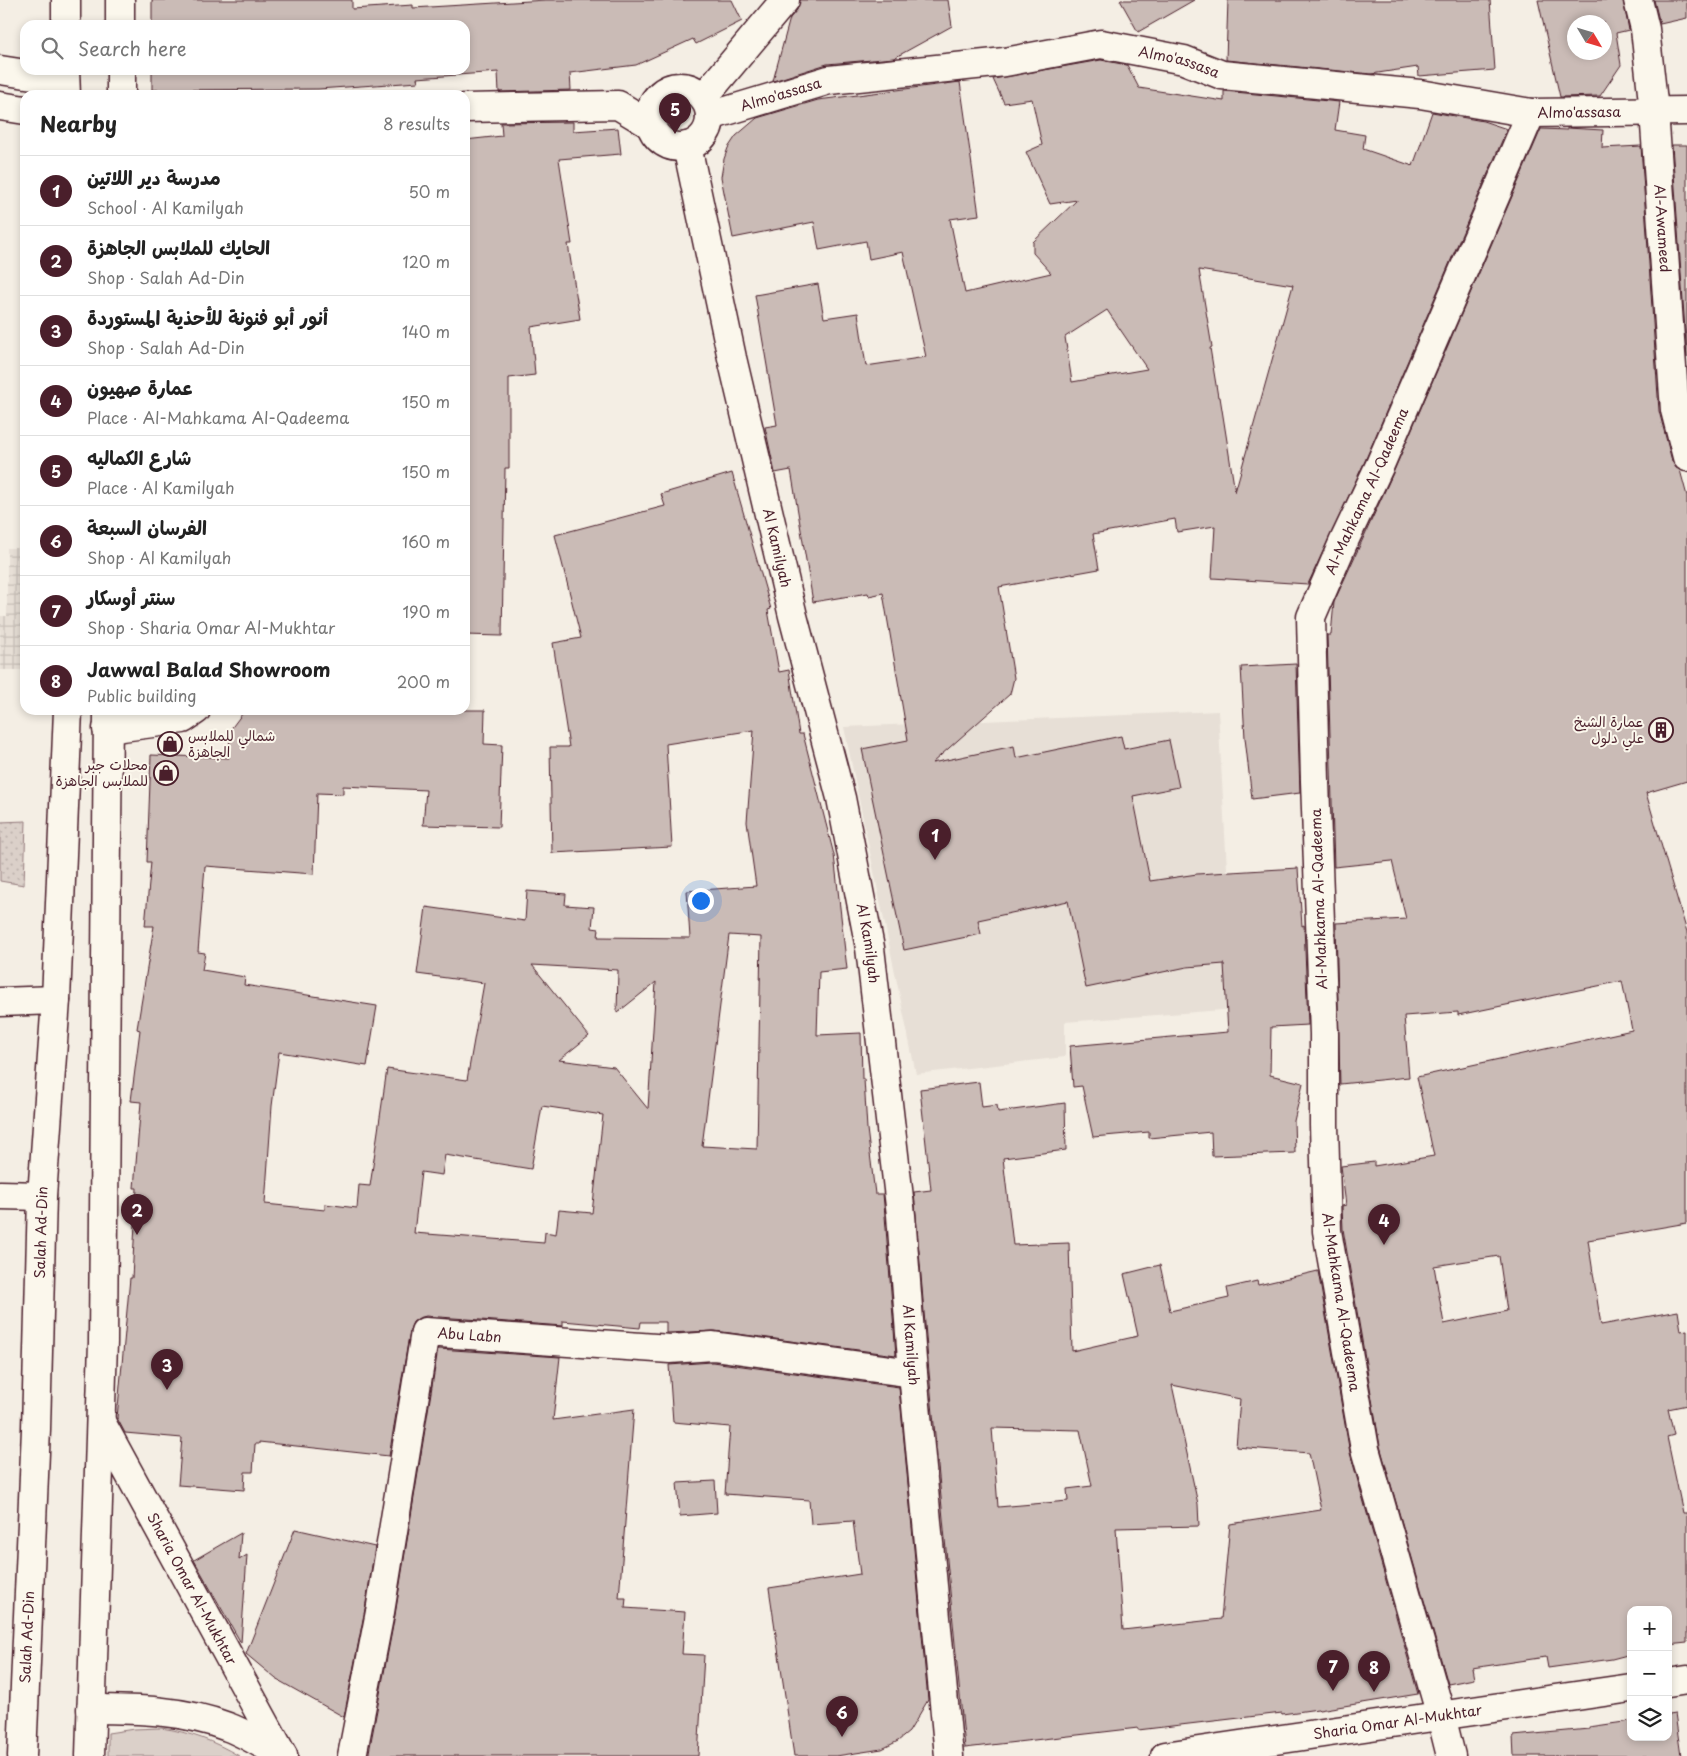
<!DOCTYPE html>
<meta charset="utf-8">
<style>
:root{--surface:#fff;--page:#f6f6f6;--text:#222;--muted:#767676;--line:#e0e0e0;--accent:#4a1f2b}
body{margin:0;font-family:"Playpen Sans","Playpen Sans Arabic",sans-serif;background:var(--page);color:var(--text)}
.controls{position:absolute;right:15px;bottom:15px;display:grid;overflow:hidden;border-radius:10px;box-shadow:0 2px 8px #0003}
.controls button{width:45px;height:45px;display:grid;place-items:center;padding:0;border:0;border-bottom:1px solid var(--line);background:var(--surface);color:var(--text);font:25px sans-serif}
.compass{position:absolute;left:1567px;top:15px;width:45px;height:45px;border-radius:50%;background:var(--surface);box-shadow:0 2px 8px #0003;rotate:128deg}
.you{position:absolute;left:700px;top:900px;width:18px;height:18px;margin:-12px;border:4px solid #fff;border-radius:50%;background:#1a73e8;box-shadow:0 0 0 8px #1a73e833}
.badge{display:grid;place-items:center;width:32px;height:32px;border-radius:50%;background:var(--accent);color:#fff;font-size:16px;font-weight:700}
.pin{position:absolute;translate:-50% -41px;filter:drop-shadow(0 1px 2px #0008)}
.pin::after{content:'';position:absolute;top:26px;width:18px;height:15px;background:inherit;clip-path:polygon(0 0,100% 0,50% 100%)}
.list{margin:0;padding:0;list-style:none}
h2{display:flex;justify-content:space-between;align-items:center;height:65px;margin:0;padding:0 20px;font-size:21px}
h2 small{font-size:16px;font-weight:400;color:var(--muted)}
.list li{display:grid;grid-template-columns:32px 1fr auto;gap:15px;align-items:center;box-sizing:border-box;height:70px;padding:0 20px;border-top:1px solid var(--line)}
.list b{display:block;font-size:19px;white-space:nowrap}
.list p{margin:0;font-size:16px;white-space:nowrap;color:var(--muted)}
.list em{font-size:16px;font-style:normal;color:var(--muted)}
.icon{flex:none;width:28px;height:28px;fill:none;stroke:currentColor;stroke-width:2;stroke-linecap:round;stroke-linejoin:round}
.map{position:relative;flex:none;width:1687px;height:1756px;overflow:hidden}
.search{position:absolute;background:var(--surface);box-shadow:0 2px 8px #0003;left:20px;top:20px;width:450px;height:55px;display:flex;align-items:center;gap:12px;box-sizing:border-box;padding:0 18px;border-radius:15px;color:var(--muted);font-size:19px}
.panel{position:absolute;background:var(--surface);box-shadow:0 2px 8px #0003;left:20px;top:90px;width:450px;height:625px;border-radius:15px}
.map>svg:first-child{display:block}
</style>
<div class="map">
<svg width="1687" height="1756" viewBox="0 0 1687 1756">
<defs>
<pattern id="industrial-grid" width="8" height="8" patternUnits="userSpaceOnUse" patternTransform="scale(1.25)"><rect width="8" height="8" fill="#e7dfd6"/><path d="M0 4h8M4 0v8" fill="none" stroke="#c8bfb8"/></pattern>
<pattern id="grass-dots" width="8" height="8" patternUnits="userSpaceOnUse" patternTransform="scale(1.25)"><rect width="8" height="8" fill="#dbd0c9"/><path d="M2 2h.1M6 6h.1" fill="none" stroke="#bdb2ad" stroke-width="1.8" stroke-linecap="round"/></pattern>
</defs>
<rect width="100%" height="100%" fill="#f4eee4"/>
<filter id="ink" filterUnits="userSpaceOnUse"><feTurbulence type="fractalNoise" baseFrequency=".02" numOctaves="2"/><feDisplacementMap in="SourceGraphic" scale="10" xChannelSelector="R" yChannelSelector="G"/><feConvolveMatrix kernelMatrix="1 2 1 2 8 2 1 2 1" color-interpolation-filters="sRGB"/></filter>
<g filter="url(#ink)">
<path fill="#e7dfd6" d="M1218 711 1235 1009 1065 1022V1057L916 1074 844 727Z"/>
<path fill="url(#industrial-grid)" d="M7 548H25V670H0V616H7Z"/>
<path fill="url(#grass-dots)" stroke="#92787a" d="M26 821 24 885 0 881V822Z"/>
<path fill="#dbd0c9" stroke="#92787a" d="M161 1728C189 1732 214 1741 239 1756H108V1733L134 1729Z"/>
<g fill="#cabbb6" stroke="#4a1f2b" fill-rule="evenodd">
<path d="M152 0H352V9L413 5V8L546 0H732L742 21 696 44 693 39 636 65 570 73 571 90 499 92 498 72 417 78 418 82 318 89 152 90V70H465V25H152Z"/>
<path d="M800 0H948L952 26 894 58 827 64 773 81 790 18 797 10Z"/>
<path d="M1120 0H1194L1138 32Z"/>
<path d="M1228 0H1490L1495 70 1419 76 1418 67 1371 74 1226 60Z"/>
<path d="M1538 0H1623L1629 30 1616 33 1621 65 1600 96 1560 97ZM1574 22H1604V52H1574Z"/>
<path d="M1654 0H1687V18L1660 24Z"/>
<path d="M1101 60 1127 65 1139 88 1224 101V91L1339 102 1335 130 1365 135 1363 149 1413 166 1432 112 1483 121 1507 129 1365 461 1308 584 1212 578 1215 526 1177 532 1175 519 1093 534 1099 569 999 587 1014 678 1010 694 932 763 1014 746 1016 758 1121 736 1124 749 1169 740 1179 787 1133 796 1150 881 1197 874 1298 868 1302 926 1304 925 1308 1025 1271 1027 1270 1075 1303 1083 1294 1121 1295 1153 1212 1156 1211 1132 1149 1138V1132L1093 1137 1082 1086 1073 1087 1070 1046 1228 1032 1224 964 1187 967 1086 988 1068 901 978 920 981 934 904 950 862 749 908 740 883 593 869 596 868 593 813 602 791 470 775 473 765 427 777 425 755 295 818 284 824 318 858 313 866 366 926 357 903 252 869 259 866 241 819 250 814 222 733 238 721 177 724 159 728 148 736 136 757 118 818 100 960 82 979 215 950 219 965 293 1051 273 1033 253V242L1077 200 1050 204 1026 152 1042 145 1032 99 1004 103 993 79ZM1199 270 1293 285 1235 492 1220 397H1218L1210 348 1212 347ZM1107 310 1147 369 1072 382 1065 337Z"/>
<path d="M573 122V131L618 128 621 154 559 159 572 244H568L580 319 531 327 535 375 509 378V468H505L502 636 465 635V140L502 136 501 123Z"/>
<path d="M1567 128 1603 130 1602 148 1641 146 1659 411 1672 461 1676 468 1680 470 1687 496V781L1646 793 1687 932V1223L1588 1240 1601 1325 1678 1311 1681 1331 1687 1330V1405L1668 1409 1674 1435 1667 1437 1683 1513H1687V1643L1668 1645V1610H1631V1654L1612 1659 1548 1668 1546 1657 1472 1668 1474 1679 1448 1684 1380 1446 1343 1229 1342 1206 1346 1205 1341 1166 1374 1162V1166L1434 1156 1417 1077 1632 1030 1622 981 1458 1015V1012L1404 1016 1409 1077 1340 1084 1336 923 1406 919 1392 861 1334 867 1327 635H1331L1334 602 1393 473 1541 129 1567 130ZM1499 1256 1507 1311 1444 1324 1434 1266Z"/>
<path d="M1672 145H1687V358Z"/>
<path d="M732 473 771 609 768 610 779 672 789 670 799 734H803L834 855 847 969 819 972 817 1035 861 1033 862 1079H864L867 1129 875 1194H883L885 1216 896 1355 715 1331 666 1333V1322H641L640 1328 563 1321V1326L426 1316 419 1318 413 1322 410 1330 389 1456 259 1442V1444H255L253 1472H245L244 1490 178 1485 182 1438 125 1433 117 1418 130 1278H132L137 1188H134L141 1102 131 1101 140 1030 137 1029 154 926H145L151 862H147L151 755 229 758 230 730 245 710H485L484 744 502 745 499 827 423 825 426 790 343 786V794L317 793 314 874 205 866 198 952 205 953 202 970 245 977 244 985 377 1006 367 1066 279 1052 272 1106 265 1204 325 1210V1204L357 1208 359 1185 370 1186 387 1069 467 1080 484 983 417 974 426 907 525 921 527 891 566 894 565 905 594 907 592 928 599 929 598 937 690 938 687 891 756 886 747 822 754 730 666 744 672 847 552 853 550 747H569L553 643 581 638 555 535 665 506 661 494ZM729 935 761 937 757 1149 702 1146ZM532 965 618 970 617 1013 656 982 648 1109 614 1067 559 1060 589 1036ZM542 1106 603 1115 592 1213 559 1210 556 1234 545 1232 544 1243 414 1233 421 1172 442 1175 445 1155 531 1169Z"/>
<path d="M1296 664 1300 793 1252 799 1245 738 1241 667Z"/>
<path d="M979 1082 982 1107 997 1105 998 1112 1065 1103 1066 1150 1003 1158 1013 1245 1069 1243 1072 1351 1138 1336 1124 1274 1160 1265 1170 1311 1229 1298 1227 1288 1257 1281 1258 1285 1318 1271 1350 1453 1418 1694 1319 1710 1318 1709 1282 1714V1713L1138 1730V1728L965 1748 929 1372 914 1192 931 1190 920 1089ZM1172 1385 1240 1399 1236 1447 1309 1453 1321 1510 1230 1524 1221 1619 1123 1630 1116 1528 1199 1526 1198 1504ZM992 1428 1080 1430 1092 1486 1067 1489 1068 1501 998 1507Z"/>
<path d="M438 1349 560 1357 553 1420 634 1409 619 1598H626L625 1608 685 1612 682 1654 704 1655 698 1756H369V1752L395 1615Z"/>
<path d="M712 1362 899 1387 928 1700 909 1732 898 1741 882 1749 836 1756H794L769 1588 860 1574 853 1521 811 1524 809 1500 725 1494 730 1427 673 1422 669 1365Z"/>
<path d="M715 1481 717 1513 680 1516 677 1483Z"/>
<path d="M295 1529 375 1547 365 1609 344 1717 276 1679 246 1654Z"/>
<path d="M241 1533 239 1560 247 1555 241 1643 194 1560Z"/>
<path d="M1675 1714 1681 1756H1514L1513 1736 1589 1729V1727L1631 1721V1737H1668V1715Z"/>
</g>
<g fill="none" stroke-linecap="round" stroke-linejoin="round">
<defs>
<g id="minor">
<path id="s1" d="M1638 0 1645 29 1654 111 1675 410 1687 457"/>
<circle cx="680" cy="117" r="30"/>
<path d="M703 98 785 0"/>
<path d="M465 108 618 105 651 125"/>
<path id="s2" d="M710 116 829 80 1005 62 1101 44 1184 60 1222 75 1420 94 1531 113 1687 111"/>
<path id="s3" d="M687 146 732 358 793 616 841 798 870 948 901 1215 913 1373 949 1756"/>
<path d="M107 729 183 719 196 710"/>
<path d="M0 1002 56 1000"/>
<path d="M0 1195 42 1196"/>
<path id="s4" d="M352 1756 380 1612 425 1332 670 1349 713 1346 913 1373"/>
<path id="s5" d="M1451 1756 1441 1716 1365 1449 1327 1231 1324 1125V1034L1315 781 1311 617 1343 543 1379 467 1531 113"/>
</g>
<g id="major">
<path d="M0 70 65 80"/>
<path d="M0 106 25 110"/>
<path id="s6" d="M101 1422 283 1756"/>
<path d="M1668 1683 1687 1680"/>
<path d="M91 1709C137 1709 185 1710 228 1727 247 1734 265 1746 283 1756"/>
<path id="s7" d="M1165 1756 1631 1688"/>
</g>
<g id="highway">
<path d="M120 0V25"/>
<path d="M66 25V0"/>
<path d="M65 70 66 95"/>
<path d="M121 70V95"/>
<path id="s8" d="M22 1756 36 1429 42 1196 56 1000 68 710"/>
<path d="M90 1756 103 1342 108 710"/>
</g>
</defs>
<use href="#minor" stroke="#4a1f2b" stroke-width="31"/>
<use href="#major" stroke="#4a1f2b" stroke-width="31"/>
<use href="#highway" stroke="#4a1f2b" stroke-width="31"/>
<use href="#minor" stroke="#fbf7ec" stroke-width="28"/>
<use href="#major" stroke="#fbf7ec" stroke-width="28"/>
<use href="#highway" stroke="#fbf7ec" stroke-width="28"/>
</g>
</g>
<defs>
<symbol id="building-ring" viewBox="-11 -11 22 22"><circle r="9.5" fill="#fbf7ec" stroke="#4a1f2b" stroke-width="1.5"/><path d="M-4-6H4V6H1V3H-1V6H-4ZM-2.5-4.3h1.7v1.8h-1.7ZM.8-4.3h1.7v1.8H.8ZM-2.5-1h1.7V.8h-1.7ZM.8-1h1.7V.8H.8Z" fill="#4a1f2b"/></symbol>
<symbol id="shop-ring" viewBox="-11 -11 22 22"><circle r="9.5" fill="#fbf7ec" stroke="#4a1f2b" stroke-width="1.5"/><path d="M-5-2.5h2.3a2.7 3.5 0 0 1 5.4 0H5L5.5 6h-11ZM-1.5-2.5h3a1.5 2.3 0 0 0-3 0Z" fill="#4a1f2b"/></symbol>
</defs>
<g fill-rule="evenodd">
<use href="#building-ring" x="1647" y="716" width="28" height="28"/>
<use href="#shop-ring" x="156" y="730" width="28" height="28"/>
<use href="#shop-ring" x="152" y="759" width="28" height="28"/>
</g>
<g text-anchor="middle" stroke-width="4" stroke-linejoin="round" paint-order="stroke">
<g font-size="14" fill="#4a1f2b" stroke="#fbf7ec">
<text dy="5" stroke="none"><textPath href="#s2" startOffset="479">Almo'assasa</textPath></text>
<text dy="5" stroke="none"><textPath href="#s2" startOffset="74">Almo'assasa</textPath></text>
<text dy="5" stroke="none"><textPath href="#s2" startOffset="884">Almo'assasa</textPath></text>
<text dy="5" stroke="none"><textPath href="#s1" startOffset="230">Al-Awameed</textPath></text>
<text dy="5" stroke="none"><textPath href="#s5" startOffset="1292">Al-Mahkama Al-Qadeema</textPath></text>
<text dy="5" stroke="none"><textPath href="#s3" startOffset="412">Al Kamilyah</textPath></text>
<text transform="translate(1319 899) rotate(-92)" y="5">Al-Mahkama Al-Qadeema</text>
<text dy="5" stroke="none"><textPath href="#s3" startOffset="818">Al Kamilyah</textPath></text>
<text dy="5" stroke="none"><textPath href="#s8" startOffset="524">Salah Ad-Din</textPath></text>
<text transform="translate(1341 1302) rotate(81)" y="5">Al-Mahkama Al-Qadeema</text>
<text dy="5" stroke="none"><textPath href="#s4" startOffset="475">Abu Labn</textPath></text>
<text dy="5" stroke="none"><textPath href="#s3" startOffset="1222">Al Kamilyah</textPath></text>
<text dy="5" stroke="none"><textPath href="#s6" startOffset="190">Sharia Omar Al-Mukhtar</textPath></text>
<text dy="5" stroke="none"><textPath href="#s8" startOffset="119">Salah Ad-Din</textPath></text>
<text dy="5" stroke="none"><textPath href="#s7" startOffset="235">Sharia Omar Al-Mukhtar</textPath></text>
</g>
<g font-size="14" fill="#4a1f2b" stroke="#fbf7ec" text-anchor="end">
<text x="1644" y="727">عمارة الشيخ<tspan x="1644" dy="16">علي دلول</tspan></text>
<text x="188" y="741" text-anchor="start">شمالي للملابس<tspan x="188" dy="16">الجاهزة</tspan></text>
<text x="148" y="770">محلات جبر<tspan x="148" dy="16">للملابس الجاهزة</tspan></text>
</g>
</g>
</svg>
<div class="controls">
<button>+</button>
<button>−</button>
<button><svg class="icon" aria-label="layers" viewBox="0 0 24 24"><path d="M12 4l9 5-9 5-9-5zM3 14l9 5 9-5"/></svg></button>
</div>
<svg class="compass" viewBox="-18 -18 36 36"><path d="M0-13l5 13h-10z" fill="#e53935"/><path d="M0 13l5-13h-10z" fill="#767676"/></svg>
<div class="you"></div>
<div class="pin badge" style="left:935px;top:860px">1</div>
<div class="pin badge" style="left:137px;top:1235px">2</div>
<div class="pin badge" style="left:167px;top:1390px">3</div>
<div class="pin badge" style="left:1384px;top:1245px">4</div>
<div class="pin badge" style="left:675px;top:134px">5</div>
<div class="pin badge" style="left:842px;top:1737px">6</div>
<div class="pin badge" style="left:1333px;top:1691px">7</div>
<div class="pin badge" style="left:1374px;top:1692px">8</div>
<div class="search"><svg class="icon" aria-label="search" viewBox="0 0 24 24"><circle cx="10" cy="10" r="6"/><path d="M15 15l6 6"/></svg>Search here</div>
<section class="panel">
<h2>Nearby<small>8 results</small></h2>
<ul class="list">
<li><span class="badge">1</span><div><b>مدرسة دير اللاتين</b><p>School · Al Kamilyah</p></div><em>50 m</em></li>
<li><span class="badge">2</span><div><b>الحايك للملابس الجاهزة</b><p>Shop · Salah Ad-Din</p></div><em>120 m</em></li>
<li><span class="badge">3</span><div><b>أنور أبو فنونة للأحذية المستوردة</b><p>Shop · Salah Ad-Din</p></div><em>140 m</em></li>
<li><span class="badge">4</span><div><b>عمارة صهيون</b><p>Place · Al-Mahkama Al-Qadeema</p></div><em>150 m</em></li>
<li><span class="badge">5</span><div><b>شارع الكماليه</b><p>Place · Al Kamilyah</p></div><em>150 m</em></li>
<li><span class="badge">6</span><div><b>الفرسان السبعة</b><p>Shop · Al Kamilyah</p></div><em>160 m</em></li>
<li><span class="badge">7</span><div><b>سنتر أوسكار</b><p>Shop · Sharia Omar Al-Mukhtar</p></div><em>190 m</em></li>
<li><span class="badge">8</span><div><b>Jawwal Balad Showroom</b><p>Public building</p></div><em>200 m</em></li>
</ul>
</section>
</div>
